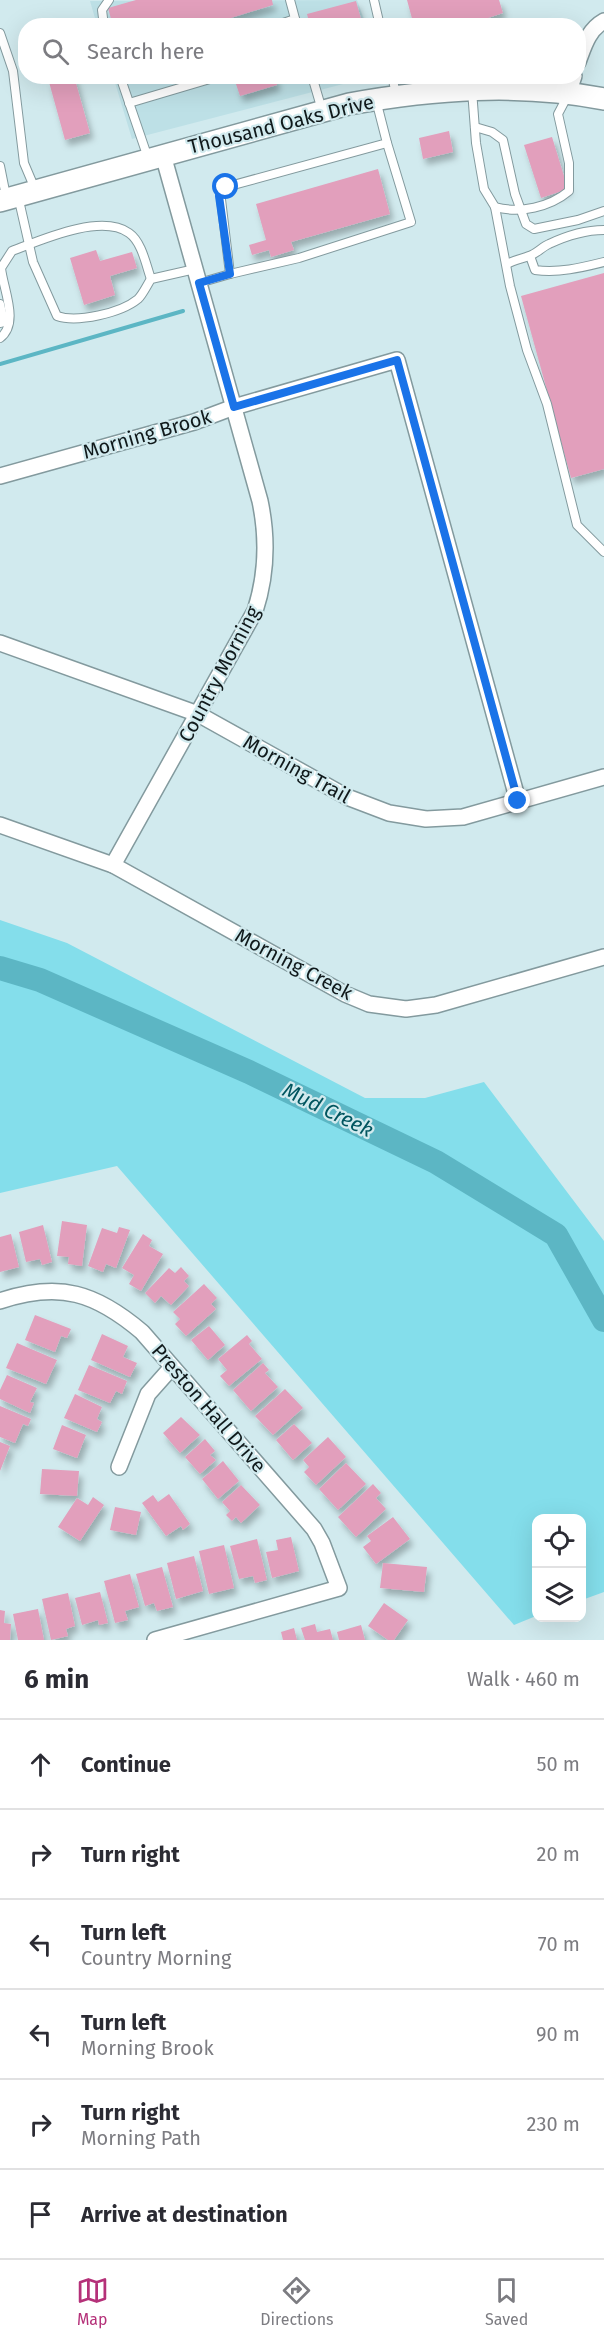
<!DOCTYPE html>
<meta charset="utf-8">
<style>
:root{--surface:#fff;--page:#f2f2f3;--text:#2b2b33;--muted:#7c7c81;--line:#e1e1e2;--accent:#b53179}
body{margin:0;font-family:"Fira Sans",sans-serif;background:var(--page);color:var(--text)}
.controls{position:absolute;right:18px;bottom:18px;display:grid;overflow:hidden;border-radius:12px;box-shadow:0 6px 24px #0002}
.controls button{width:54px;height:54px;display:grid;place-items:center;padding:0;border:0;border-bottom:2px solid var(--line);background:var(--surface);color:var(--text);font:30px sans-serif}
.stop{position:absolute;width:18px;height:18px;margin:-14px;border:4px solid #1a73e8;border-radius:50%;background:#fff}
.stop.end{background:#1a73e8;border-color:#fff;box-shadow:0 2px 6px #0008}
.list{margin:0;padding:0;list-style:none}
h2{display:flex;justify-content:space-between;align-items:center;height:78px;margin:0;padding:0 24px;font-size:26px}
h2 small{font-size:20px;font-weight:400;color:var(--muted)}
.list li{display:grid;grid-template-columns:39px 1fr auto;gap:18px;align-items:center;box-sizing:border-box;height:90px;padding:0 24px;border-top:2px solid var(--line)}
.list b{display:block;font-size:22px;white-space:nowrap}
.list p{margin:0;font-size:20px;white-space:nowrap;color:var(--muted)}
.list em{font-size:20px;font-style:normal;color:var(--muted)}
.icon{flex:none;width:33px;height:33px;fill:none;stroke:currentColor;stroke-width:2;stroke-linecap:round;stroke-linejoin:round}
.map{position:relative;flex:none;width:604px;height:1640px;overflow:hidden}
.search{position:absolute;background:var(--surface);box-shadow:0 6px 24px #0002;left:18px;right:18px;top:18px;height:66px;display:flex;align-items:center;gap:15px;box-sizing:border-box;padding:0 21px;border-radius:24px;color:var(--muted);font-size:22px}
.sheet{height:618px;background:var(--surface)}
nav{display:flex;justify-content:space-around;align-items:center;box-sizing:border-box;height:84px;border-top:2px solid var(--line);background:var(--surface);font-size:16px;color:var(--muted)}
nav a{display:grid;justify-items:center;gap:3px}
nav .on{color:var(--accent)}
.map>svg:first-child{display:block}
</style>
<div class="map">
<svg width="604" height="1640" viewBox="0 0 604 1640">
<defs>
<filter id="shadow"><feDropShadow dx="3.5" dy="6" stdDeviation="3" flood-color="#0004"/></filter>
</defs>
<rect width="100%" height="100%" fill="#d1eaee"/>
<g fill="#bde0e6">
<path d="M357 0 366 25H97L90 1Z"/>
<path d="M113 76 370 77 132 139Z"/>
</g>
<path fill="#84deeb" d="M0 920 67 943 365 1098H425L484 1082 604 1241V1592L582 1600V1518H536V1616L514 1625 117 1166 0 1193Z"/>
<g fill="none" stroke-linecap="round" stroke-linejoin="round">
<path stroke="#5cb6c4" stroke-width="4" d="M0 364 183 311"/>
<path stroke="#5cb6c4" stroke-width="24" d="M0 968 40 980 249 1072 436 1162 556 1235 604 1320"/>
</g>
<g fill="#e29fbc" filter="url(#shadow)">
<path d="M136 0H272L273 5 205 26H113L108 8Z"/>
<path d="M407 0H499L503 13 464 26H414Z"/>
<path d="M356 1 363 26H310L307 14Z"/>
<path d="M68 76H74L90 133 65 140 49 82Z"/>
<path d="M262 76H275L277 85 240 96 236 84Z"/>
<path d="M449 131 453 152 423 159 419 138Z"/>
<path d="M552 137 568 189 541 198 524 145Z"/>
<path d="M378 169 390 214 291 242 294 250 271 257 269 250 252 255 249 245 266 240 256 204Z"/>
<path d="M96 250 100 261 132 252 137 268 110 276 115 295 84 305 70 258Z"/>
<path d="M604 273V469L571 478 521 296Z"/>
<path d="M62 1221 87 1225 82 1266 68 1264 69 1257 57 1256Z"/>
<path d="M43 1225 52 1262 42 1265 40 1259 26 1262 19 1232Z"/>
<path d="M119 1227 130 1230 116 1268 106 1264 103 1272 88 1266 102 1228 117 1233Z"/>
<path d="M11 1234 19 1267 0 1272V1237Z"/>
<path d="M143 1234 152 1240 149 1246 163 1254 141 1291 129 1284 134 1275 122 1268Z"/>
<path d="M181 1267 189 1276 184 1281 189 1286 171 1305 161 1296 155 1303 145 1293 169 1268 175 1273Z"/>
<path d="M204 1284 217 1298 211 1304 216 1309 186 1336 175 1324 180 1319 173 1312Z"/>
<path d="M35 1315 71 1329 67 1338 61 1336 55 1352 25 1340Z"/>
<path d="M209 1326 225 1345 208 1360 191 1340Z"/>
<path d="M102 1334 128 1346 123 1357 137 1363 130 1377 91 1360Z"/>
<path d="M247 1335 252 1341 249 1344 262 1359 229 1386 220 1376 227 1370 218 1359Z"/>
<path d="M17 1343 57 1360 46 1384 6 1368Z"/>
<path d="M263 1363 269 1370 265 1373 278 1387 251 1411 233 1390Z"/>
<path d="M89 1365 127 1381 122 1394 116 1391 110 1403 78 1390Z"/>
<path d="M7 1375 37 1388 30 1402 34 1403 30 1413 0 1399V1390Z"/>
<path d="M285 1389 303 1408 273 1435 255 1416Z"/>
<path d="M75 1394 102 1407 97 1419 102 1422 97 1432 64 1418Z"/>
<path d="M0 1406 31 1419 28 1426 23 1424 15 1443 0 1437Z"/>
<path d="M181 1417 200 1435 180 1453 163 1433Z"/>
<path d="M294 1424 312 1443 293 1460 276 1440Z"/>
<path d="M62 1425 86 1435 77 1458 53 1449Z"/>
<path d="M328 1437 346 1457 316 1485 304 1472 309 1467 303 1460Z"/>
<path d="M205 1439 215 1451 210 1455 216 1460 200 1474 185 1457Z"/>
<path d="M0 1442 10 1446 0 1471Z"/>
<path d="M223 1461 239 1481 218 1499 202 1479Z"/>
<path d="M346 1463 366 1484 338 1510 319 1489Z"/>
<path d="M42 1469 79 1471 77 1496 40 1494Z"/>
<path d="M373 1484 381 1493 376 1498 386 1509 356 1537 338 1517Z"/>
<path d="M241 1485 260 1505 241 1523 236 1517 232 1521 226 1515 230 1511 222 1502Z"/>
<path d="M169 1494 190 1524 183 1530 181 1526 166 1536 142 1503 153 1495 158 1502Z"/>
<path d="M93 1497 104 1505 80 1541 58 1527 77 1498 88 1505Z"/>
<path d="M115 1507 141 1512 136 1535 110 1530Z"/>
<path d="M393 1517 410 1539 376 1564 363 1547 371 1541 367 1536Z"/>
<path d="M291 1537 299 1571 272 1578 266 1552 278 1550 276 1540Z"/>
<path d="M257 1539 267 1580 255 1583 253 1576 239 1579 230 1546Z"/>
<path d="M224 1545 234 1588 209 1594 199 1551Z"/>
<path d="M194 1556 203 1591 176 1599 167 1563Z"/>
<path d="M383 1563 427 1567 424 1592 380 1588Z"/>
<path d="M162 1567 173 1607 157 1611 154 1603 145 1606 136 1574Z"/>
<path d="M130 1574 139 1607 125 1611 128 1620 115 1623 104 1581Z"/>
<path d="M100 1592 108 1623 99 1625 98 1620 82 1625 75 1598Z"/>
<path d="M68 1593 75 1626 66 1629 68 1636 51 1640 42 1599Z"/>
<path d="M384 1603 408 1620 394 1640H388L368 1626Z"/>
<path d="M38 1609 44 1640H18L13 1614Z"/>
<path d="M0 1610 5 1611 4 1623 11 1624 10 1640H0Z"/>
<path d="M315 1624 317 1632 330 1629 333 1640H305L301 1628Z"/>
<path d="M361 1625 365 1640H339L337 1632Z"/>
<path d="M294 1628 297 1640H283L281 1632Z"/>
</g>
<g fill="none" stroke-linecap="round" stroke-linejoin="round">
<defs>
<g id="lane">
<path d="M290 0 297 26"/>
<path d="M374 0 380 26"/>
<path d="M104 26 102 10 109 0"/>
<path d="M274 26 295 19"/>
<path d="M0 33 13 71 24 163 35 189"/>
<path d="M120 76 148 158"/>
<path d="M312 76 322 110"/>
<path d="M392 76 396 94"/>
<path d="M472 90 476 143 484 189 495 207C520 214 550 207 569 191V163L558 114 568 95"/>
<path d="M129 103 220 76"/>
<path d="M475 127 492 132 503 140 515 194 526 224 534 229 578 220 604 211"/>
<path d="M0 166 6 196"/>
<path d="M18 196 33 262 57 316C77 323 121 313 138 299 143 294 147 285 151 279L195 269"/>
<path d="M495 207 510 286 527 350 547 404 577 525 604 552"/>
<path d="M530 256 535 270C559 273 580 268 604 262"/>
<path d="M507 264C514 260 521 259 529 256 536 254 542 247 549 244 566 236 585 230 604 230"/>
<path d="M230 274 299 258 411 222 387 143"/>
<path d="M199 283 230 274 220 191 226 187 387 143 376 100"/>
<path d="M0 304 4 322 0 323"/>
<path d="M0 338C20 323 3 289 1 268L12 251C41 240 101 213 129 233 142 242 146 265 151 279"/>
</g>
<g id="street">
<path d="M578 62C584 46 588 30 604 21"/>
<path d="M568 94 574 76"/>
<path d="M0 476 194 422 234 407 397 360 518 801"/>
<path d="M0 643 198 714 347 797 389 813 426 819 463 817 604 777"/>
<path d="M0 825 113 865 345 994 369 1004 406 1009 436 1005 604 957"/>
<path d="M113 865 255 611C267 574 268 539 260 501L163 155"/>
<path d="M0 1301C60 1281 96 1293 142 1332L314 1529 322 1543 339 1588 155 1640"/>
<path d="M119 1467 148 1394 172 1367"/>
</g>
<path id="secondary" d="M0 201 349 104C433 89 519 82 604 99"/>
</defs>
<use href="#lane" stroke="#839a9e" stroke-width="10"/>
<use href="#street" stroke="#839a9e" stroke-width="18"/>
<use href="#secondary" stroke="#839a9e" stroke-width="24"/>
<use href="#lane" stroke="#fff" stroke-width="8"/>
<use href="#street" stroke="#fff" stroke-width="15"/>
<use href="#secondary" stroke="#fff" stroke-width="21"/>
</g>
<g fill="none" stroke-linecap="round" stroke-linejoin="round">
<path stroke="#1a73e8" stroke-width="8" d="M226 187 220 191 219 196 230 274 199 283 234 407 397 360 518 801"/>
</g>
<g text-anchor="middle" stroke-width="4.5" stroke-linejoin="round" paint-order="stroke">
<g font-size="20" fill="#10191b" stroke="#d1eaee">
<text transform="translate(281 124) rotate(-14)" y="7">Thousand Oaks Drive</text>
<text transform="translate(147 434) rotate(-16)" y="7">Morning Brook</text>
<text transform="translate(219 674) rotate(-62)" y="7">Country Morning</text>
<text transform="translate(297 769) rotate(29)" y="7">Morning Trail</text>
<text transform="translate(294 964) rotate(28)" y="7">Morning Creek</text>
<text transform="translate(209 1408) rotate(49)" y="7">Preston Hall Drive</text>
</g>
<g font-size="21" font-style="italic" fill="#00555f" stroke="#d1eaee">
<text transform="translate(328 1110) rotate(26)" y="7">Mud Creek</text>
</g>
</g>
</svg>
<div class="controls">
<button><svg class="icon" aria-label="locate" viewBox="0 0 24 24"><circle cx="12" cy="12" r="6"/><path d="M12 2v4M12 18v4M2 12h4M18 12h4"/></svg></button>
<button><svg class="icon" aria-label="layers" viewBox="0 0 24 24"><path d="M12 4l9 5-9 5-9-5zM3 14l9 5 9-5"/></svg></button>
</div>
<div class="stop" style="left:226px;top:187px"></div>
<div class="stop end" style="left:518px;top:801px"></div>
<div class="search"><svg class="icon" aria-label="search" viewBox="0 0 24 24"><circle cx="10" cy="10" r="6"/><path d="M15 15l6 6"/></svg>Search here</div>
</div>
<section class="sheet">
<h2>6 min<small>Walk · 460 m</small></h2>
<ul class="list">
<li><svg class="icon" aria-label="ahead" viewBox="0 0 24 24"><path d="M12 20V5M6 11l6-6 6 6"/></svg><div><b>Continue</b></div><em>50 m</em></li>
<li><svg class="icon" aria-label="right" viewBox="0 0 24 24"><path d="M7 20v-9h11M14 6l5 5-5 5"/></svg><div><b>Turn right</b></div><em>20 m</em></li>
<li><svg class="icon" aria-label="left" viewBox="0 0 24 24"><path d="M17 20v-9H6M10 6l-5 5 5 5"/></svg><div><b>Turn left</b><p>Country Morning</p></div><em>70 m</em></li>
<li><svg class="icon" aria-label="left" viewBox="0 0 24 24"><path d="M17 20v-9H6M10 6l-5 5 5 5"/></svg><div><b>Turn left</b><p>Morning Brook</p></div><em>90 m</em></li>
<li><svg class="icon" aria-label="right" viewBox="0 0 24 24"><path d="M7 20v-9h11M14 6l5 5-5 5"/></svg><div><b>Turn right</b><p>Morning Path</p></div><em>230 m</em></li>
<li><svg class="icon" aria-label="arrive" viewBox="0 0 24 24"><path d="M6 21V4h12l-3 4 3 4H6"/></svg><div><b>Arrive at destination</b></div></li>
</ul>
</section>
<nav>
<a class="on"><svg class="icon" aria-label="map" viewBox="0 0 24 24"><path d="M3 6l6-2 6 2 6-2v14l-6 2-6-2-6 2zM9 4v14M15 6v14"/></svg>Map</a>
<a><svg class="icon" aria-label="directions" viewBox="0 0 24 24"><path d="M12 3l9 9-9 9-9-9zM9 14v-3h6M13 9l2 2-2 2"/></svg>Directions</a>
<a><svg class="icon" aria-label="saved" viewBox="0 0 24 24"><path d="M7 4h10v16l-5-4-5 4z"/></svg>Saved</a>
</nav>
